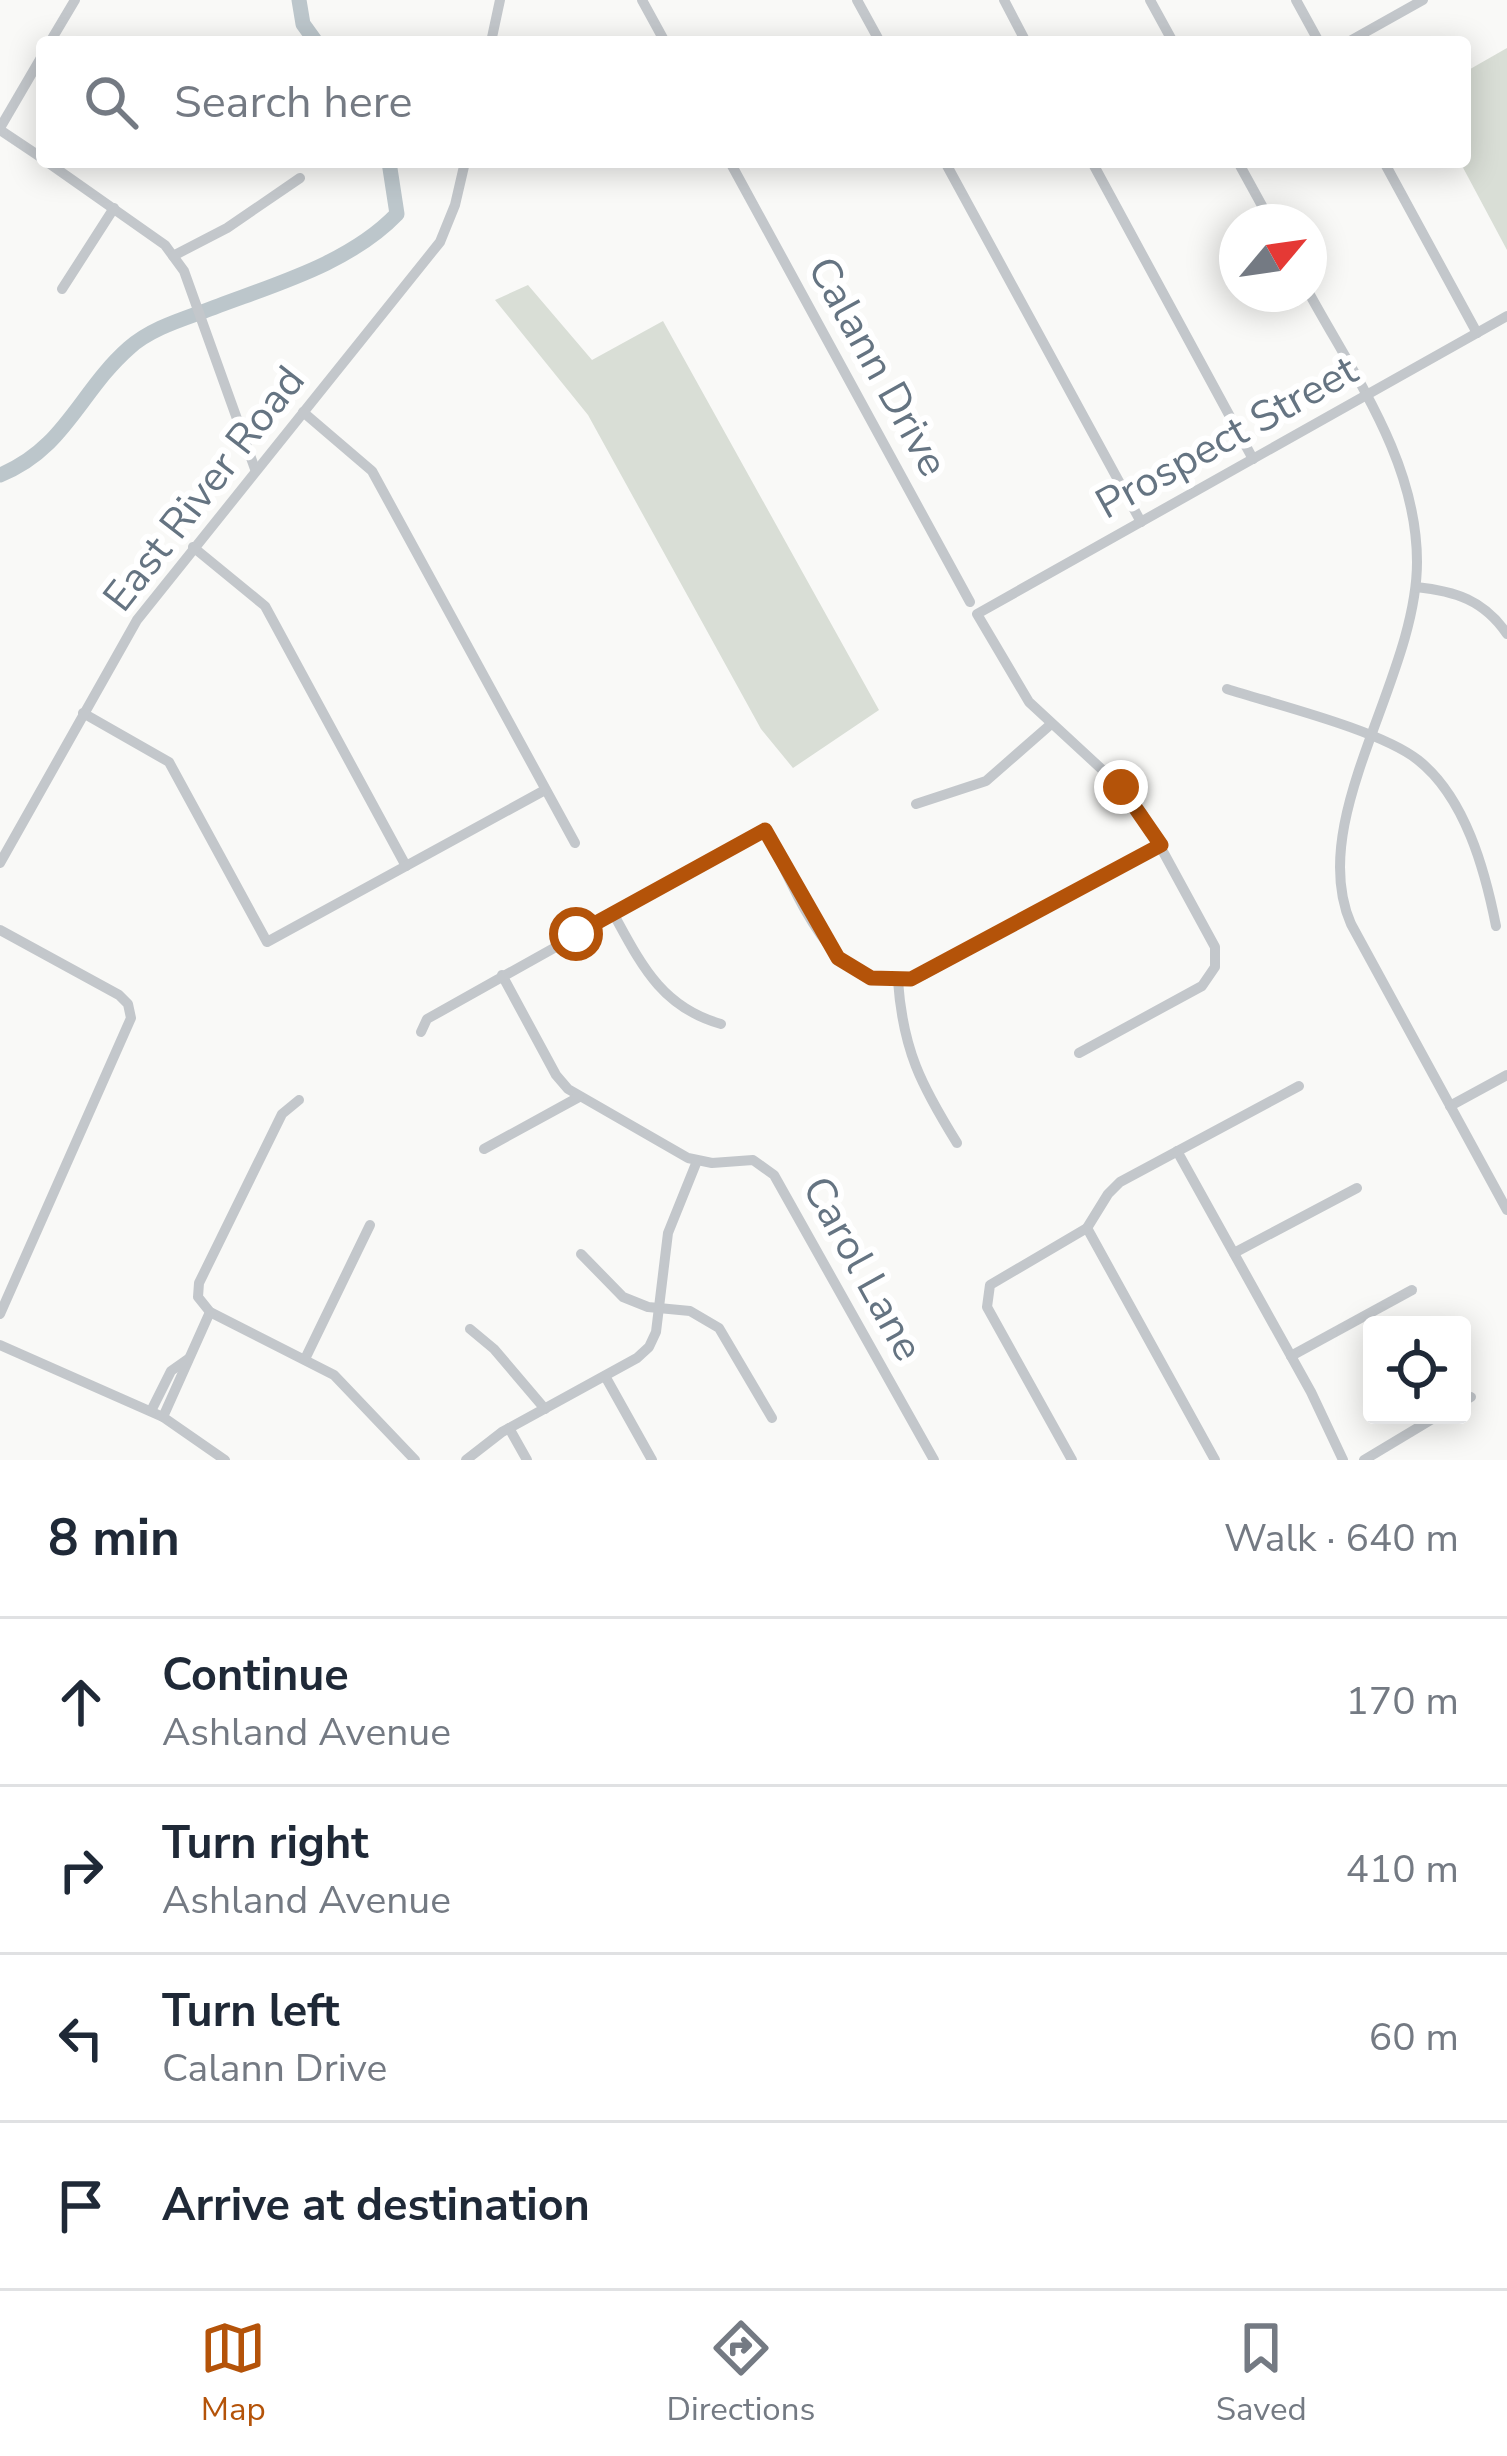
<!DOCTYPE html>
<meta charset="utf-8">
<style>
:root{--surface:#fff;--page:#f2f2f3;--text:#1f2937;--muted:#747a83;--line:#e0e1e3;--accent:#b45309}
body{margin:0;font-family:"Nunito Sans",sans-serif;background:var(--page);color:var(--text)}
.controls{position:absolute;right:36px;bottom:36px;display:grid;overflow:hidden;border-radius:12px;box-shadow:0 6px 30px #0003}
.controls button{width:108px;height:108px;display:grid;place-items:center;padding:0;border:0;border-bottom:3px solid var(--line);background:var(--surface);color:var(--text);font:60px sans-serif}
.compass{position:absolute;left:1219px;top:204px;width:108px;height:108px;border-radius:50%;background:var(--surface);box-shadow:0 6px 30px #0003;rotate:61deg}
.stop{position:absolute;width:36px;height:36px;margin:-27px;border:9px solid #b45309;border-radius:50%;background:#fff}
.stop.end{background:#b45309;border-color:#fff;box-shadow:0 3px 12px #0008}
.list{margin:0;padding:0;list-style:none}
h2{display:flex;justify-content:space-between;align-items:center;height:156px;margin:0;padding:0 48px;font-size:51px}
h2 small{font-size:39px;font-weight:400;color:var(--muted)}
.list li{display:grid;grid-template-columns:78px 1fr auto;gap:36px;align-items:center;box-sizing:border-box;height:168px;padding:0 48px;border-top:3px solid var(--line)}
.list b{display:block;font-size:45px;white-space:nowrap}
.list p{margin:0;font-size:39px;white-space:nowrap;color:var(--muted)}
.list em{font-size:39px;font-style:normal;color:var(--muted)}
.icon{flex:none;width:66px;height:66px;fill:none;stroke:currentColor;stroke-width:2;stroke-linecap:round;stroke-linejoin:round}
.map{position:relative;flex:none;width:1507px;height:1460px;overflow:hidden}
.search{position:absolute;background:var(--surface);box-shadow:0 6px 30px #0003;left:36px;right:36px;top:36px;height:132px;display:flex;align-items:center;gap:30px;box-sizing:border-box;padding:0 42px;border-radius:12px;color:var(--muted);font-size:45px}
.sheet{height:828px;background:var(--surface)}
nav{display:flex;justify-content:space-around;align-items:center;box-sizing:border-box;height:168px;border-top:3px solid var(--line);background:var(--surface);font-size:33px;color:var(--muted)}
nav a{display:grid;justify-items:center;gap:6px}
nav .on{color:var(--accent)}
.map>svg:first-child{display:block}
</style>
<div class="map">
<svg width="1507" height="1460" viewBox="0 0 1507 1460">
<rect width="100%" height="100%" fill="#f9f9f7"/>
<g fill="#d9ded6">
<path d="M1507 48V250L1460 162H1465V72Z"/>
<path d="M528 285 592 360 663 321 879 710 793 768 761 729 588 415 495 300Z"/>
</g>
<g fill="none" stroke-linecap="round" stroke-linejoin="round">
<g stroke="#bcc6cb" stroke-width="15">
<path d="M299 0 303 24 316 42"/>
<path d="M0 475C65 449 80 391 129 348 149 330 177 321 202 312 268 286 347 266 397 214L389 162"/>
</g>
<g stroke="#c3c7cb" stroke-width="10">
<path d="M642 0 665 42"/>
<path d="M857 0 880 42"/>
<path d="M1004 0 1026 42"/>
<path d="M1150 0 1173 42"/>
<path d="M1296 0 1319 42"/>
<path d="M50 42 75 0"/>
<path d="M491 42 500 0"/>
<path d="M1348 42 1423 0"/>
<path d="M0 128 42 56"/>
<path d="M0 130 42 158"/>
<path d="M47 162 165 245 184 271 255 469"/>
<path d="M730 162 970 602"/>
<path d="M945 162 1141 522"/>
<path d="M1092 162 1253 459"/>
<path d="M1238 162 1271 222"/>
<path d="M1384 162 1477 333"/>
<path d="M173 256 227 228 300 178"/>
<path d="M62 289 114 208"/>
<path d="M1309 293C1355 377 1417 462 1417 562 1417 679 1305 819 1351 924L1507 1210"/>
<path d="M303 412 372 471 575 843"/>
<path d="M193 547 265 606 406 866"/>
<path d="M1416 587C1455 591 1484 600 1507 634"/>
<path d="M1227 689C1277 705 1380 730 1418 760 1465 797 1485 870 1496 926"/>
<path d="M83 713 169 762 267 942 545 790"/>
<path d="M916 804 986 781 1050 725"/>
<path d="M0 863 137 620 440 242 455 205 465 162"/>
<path d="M613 913C641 964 661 1007 721 1024"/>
<path d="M0 930 119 995 128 1004 131 1018 0 1314"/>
<path d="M502 975 556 1075 568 1089 688 1158 712 1163 753 1160 774 1175 934 1460"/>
<path d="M898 981C903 1050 921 1085 957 1143"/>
<path d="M421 1032 427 1019 765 830C798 891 833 1007 923 975L1161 845"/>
<path d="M1079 1053 1202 986 1215 967V947L1142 813 1121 787 1029 702 977 614 1507 316"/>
<path d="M299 1100 282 1114 199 1283 198 1297 210 1312 334 1375 415 1460"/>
<path d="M1450 1106 1507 1075"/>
<path d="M484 1149 579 1097"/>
<path d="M1177 1151 1311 1392 1343 1460"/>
<path d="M1087 1228 1215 1460"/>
<path d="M1234 1253 1357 1188"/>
<path d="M581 1254 623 1297 648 1307 690 1311 719 1328 772 1418"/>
<path d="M470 1329 494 1349 545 1409"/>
<path d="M0 1345 163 1417 225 1460"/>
<path d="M1291 1356 1412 1290"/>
<path d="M305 1359 370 1225"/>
<path d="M605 1376 652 1460"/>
<path d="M1462 1402 1471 1397"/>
<path d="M151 1411 171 1371 188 1359"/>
<path d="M163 1417 210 1312"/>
<path d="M509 1428 527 1460"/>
<path d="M466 1460 502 1432 637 1358 649 1347 656 1332 668 1233 697 1161"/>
<path d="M1072 1460 987 1307 990 1285 1087 1228 1108 1194 1120 1182 1299 1086"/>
<path d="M1364 1460 1439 1415"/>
</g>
</g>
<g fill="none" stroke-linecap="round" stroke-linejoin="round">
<path stroke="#b45309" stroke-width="15" d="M576 934 765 830 838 958 871 978 911 979 1161 845 1121 787"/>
</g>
<g text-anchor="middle" stroke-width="12" stroke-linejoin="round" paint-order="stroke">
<g font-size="42" fill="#657482" stroke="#fff">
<text transform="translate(879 366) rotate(61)" y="15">Calann Drive</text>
<text transform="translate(1226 436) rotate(-29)" y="15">Prospect Street</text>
<text transform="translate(203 488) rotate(-52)" y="15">East River Road</text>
<text transform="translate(864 1268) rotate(61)" y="15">Carol Lane</text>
</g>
</g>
</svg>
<div class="controls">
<button><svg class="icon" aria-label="locate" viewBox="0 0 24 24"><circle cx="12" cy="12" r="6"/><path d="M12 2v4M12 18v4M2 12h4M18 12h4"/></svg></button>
</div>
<svg class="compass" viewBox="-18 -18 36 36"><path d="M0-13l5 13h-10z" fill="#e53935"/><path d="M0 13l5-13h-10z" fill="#747a83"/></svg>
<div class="stop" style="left:576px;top:934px"></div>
<div class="stop end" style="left:1121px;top:787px"></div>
<div class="search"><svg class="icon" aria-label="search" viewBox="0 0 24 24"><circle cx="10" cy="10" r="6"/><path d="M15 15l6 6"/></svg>Search here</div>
</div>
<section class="sheet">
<h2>8 min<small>Walk · 640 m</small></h2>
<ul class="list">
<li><svg class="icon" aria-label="ahead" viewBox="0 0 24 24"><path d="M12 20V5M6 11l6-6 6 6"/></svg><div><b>Continue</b><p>Ashland Avenue</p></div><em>170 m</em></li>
<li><svg class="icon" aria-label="right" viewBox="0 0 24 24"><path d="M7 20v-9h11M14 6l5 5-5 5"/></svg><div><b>Turn right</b><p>Ashland Avenue</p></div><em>410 m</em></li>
<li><svg class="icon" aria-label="left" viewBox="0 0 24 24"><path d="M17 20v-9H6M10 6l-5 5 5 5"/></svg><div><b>Turn left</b><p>Calann Drive</p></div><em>60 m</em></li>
<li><svg class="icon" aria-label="arrive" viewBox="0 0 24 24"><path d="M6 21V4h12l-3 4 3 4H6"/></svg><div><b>Arrive at destination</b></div></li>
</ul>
</section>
<nav>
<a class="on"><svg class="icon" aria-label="map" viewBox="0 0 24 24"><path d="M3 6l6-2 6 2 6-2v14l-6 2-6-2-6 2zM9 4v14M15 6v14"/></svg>Map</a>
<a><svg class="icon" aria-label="directions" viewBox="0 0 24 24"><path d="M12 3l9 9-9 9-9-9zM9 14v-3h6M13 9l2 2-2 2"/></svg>Directions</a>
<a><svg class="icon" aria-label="saved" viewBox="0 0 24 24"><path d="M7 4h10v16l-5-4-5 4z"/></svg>Saved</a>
</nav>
